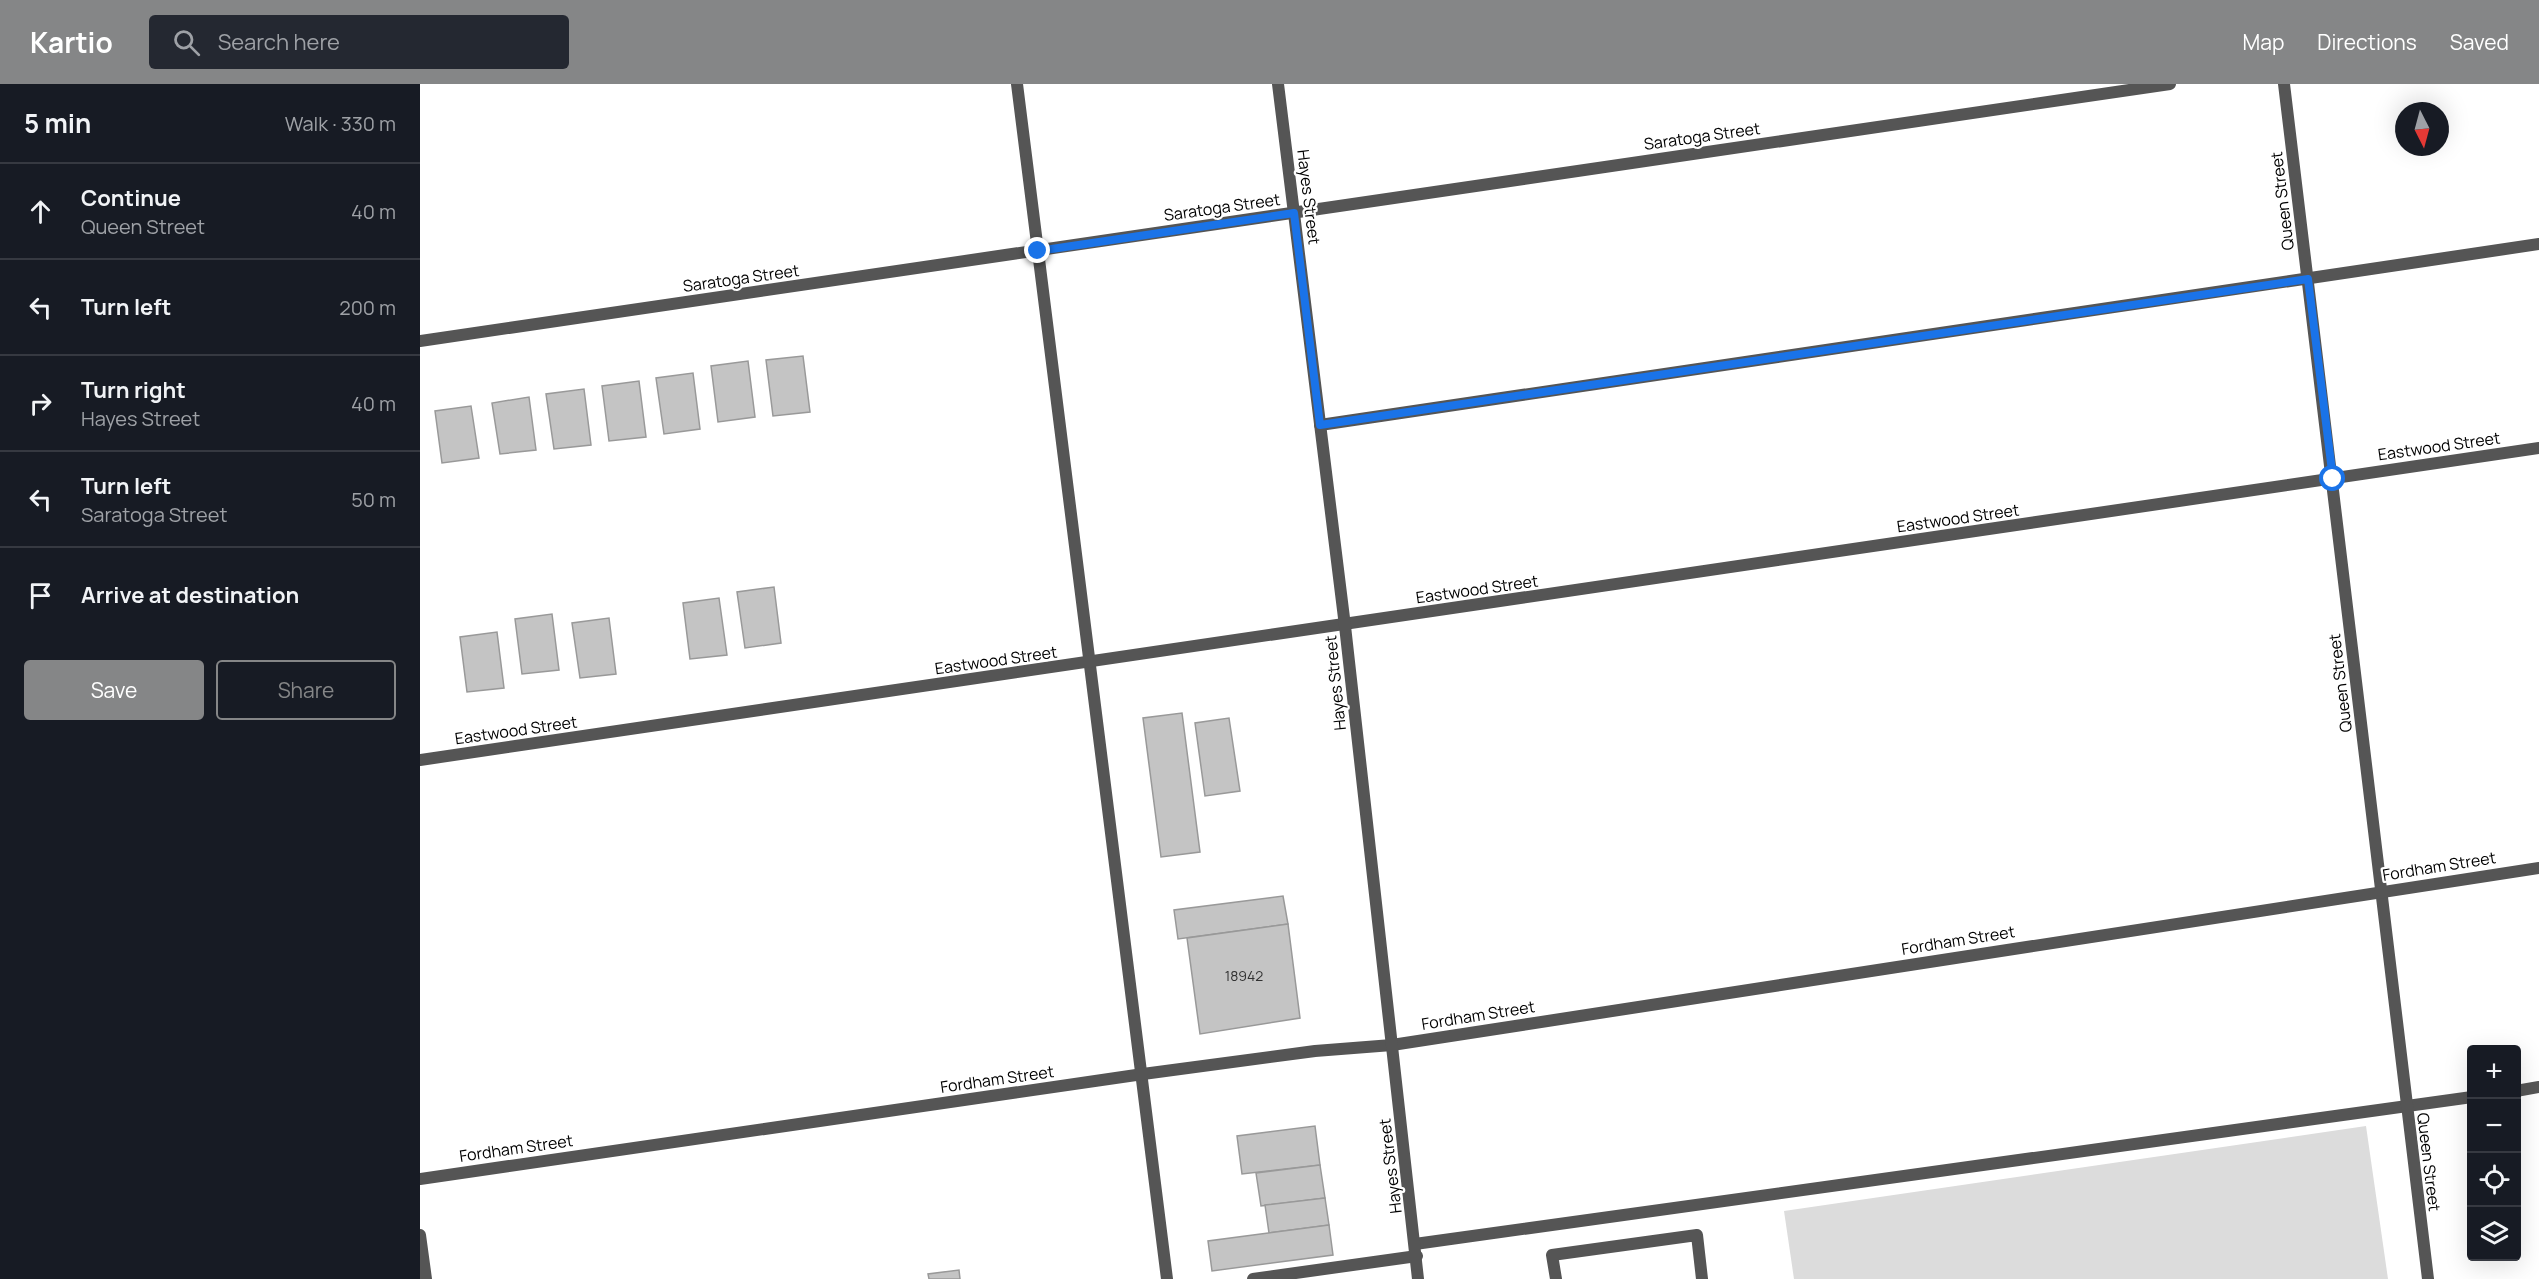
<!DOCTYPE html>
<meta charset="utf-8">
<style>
:root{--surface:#171b24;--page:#242831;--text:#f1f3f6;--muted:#9ea1a6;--line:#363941;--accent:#858687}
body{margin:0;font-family:Manrope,sans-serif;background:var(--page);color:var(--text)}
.controls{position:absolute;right:18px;bottom:18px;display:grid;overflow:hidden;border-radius:6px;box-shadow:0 6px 24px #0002}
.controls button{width:54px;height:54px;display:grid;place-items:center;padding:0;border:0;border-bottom:2px solid var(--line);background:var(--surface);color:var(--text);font:30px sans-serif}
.compass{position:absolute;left:1975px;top:18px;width:54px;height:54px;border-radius:50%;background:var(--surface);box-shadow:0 6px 24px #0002;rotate:174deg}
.stop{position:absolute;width:18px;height:18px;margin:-14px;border:4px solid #1a73e8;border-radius:50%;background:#fff}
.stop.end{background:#1a73e8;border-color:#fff;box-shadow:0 2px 6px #0008}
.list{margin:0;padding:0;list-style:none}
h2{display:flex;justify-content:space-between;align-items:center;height:78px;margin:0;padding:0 24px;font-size:26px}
h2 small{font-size:20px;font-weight:400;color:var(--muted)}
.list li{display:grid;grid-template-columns:39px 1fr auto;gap:18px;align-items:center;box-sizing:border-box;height:96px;padding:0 24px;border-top:2px solid var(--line)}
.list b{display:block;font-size:22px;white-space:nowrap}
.list p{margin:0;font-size:20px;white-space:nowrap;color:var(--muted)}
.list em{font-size:20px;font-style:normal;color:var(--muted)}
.actions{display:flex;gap:12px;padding:18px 24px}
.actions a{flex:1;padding:14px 0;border:2px solid var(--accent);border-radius:6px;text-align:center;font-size:21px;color:var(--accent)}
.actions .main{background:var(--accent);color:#fff}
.icon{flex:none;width:33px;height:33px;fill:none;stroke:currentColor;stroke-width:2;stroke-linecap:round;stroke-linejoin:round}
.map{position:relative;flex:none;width:2119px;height:1195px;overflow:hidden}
header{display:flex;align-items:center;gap:36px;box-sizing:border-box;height:84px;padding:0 30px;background:var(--accent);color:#fff}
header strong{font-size:28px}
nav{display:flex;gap:33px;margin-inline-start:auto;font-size:21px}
.search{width:420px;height:54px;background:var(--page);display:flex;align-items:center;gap:15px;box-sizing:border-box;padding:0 21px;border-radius:6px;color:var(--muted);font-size:22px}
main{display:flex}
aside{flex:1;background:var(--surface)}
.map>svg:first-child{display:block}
</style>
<header>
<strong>Kartio</strong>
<div class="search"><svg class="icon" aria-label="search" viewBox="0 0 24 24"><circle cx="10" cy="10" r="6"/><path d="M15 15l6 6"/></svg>Search here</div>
<nav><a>Map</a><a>Directions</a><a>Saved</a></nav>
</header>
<main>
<aside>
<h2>5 min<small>Walk · 330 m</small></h2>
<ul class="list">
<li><svg class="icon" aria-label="ahead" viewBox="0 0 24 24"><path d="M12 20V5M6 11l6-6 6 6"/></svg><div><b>Continue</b><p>Queen Street</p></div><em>40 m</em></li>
<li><svg class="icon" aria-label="left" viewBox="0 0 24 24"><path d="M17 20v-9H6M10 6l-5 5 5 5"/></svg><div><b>Turn left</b></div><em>200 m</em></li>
<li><svg class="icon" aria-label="right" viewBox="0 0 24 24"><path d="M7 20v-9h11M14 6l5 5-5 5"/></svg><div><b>Turn right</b><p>Hayes Street</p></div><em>40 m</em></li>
<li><svg class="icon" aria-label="left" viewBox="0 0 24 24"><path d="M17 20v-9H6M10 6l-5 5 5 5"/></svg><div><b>Turn left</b><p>Saratoga Street</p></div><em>50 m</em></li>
<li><svg class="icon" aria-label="arrive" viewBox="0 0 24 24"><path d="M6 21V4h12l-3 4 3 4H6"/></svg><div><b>Arrive at destination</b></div></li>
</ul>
<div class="actions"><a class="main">Save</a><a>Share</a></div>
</aside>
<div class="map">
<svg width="2119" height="1195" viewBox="0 0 2119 1195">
<rect width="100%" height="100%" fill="#fff"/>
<path fill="#dcdcdc" d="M1946 1042 1968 1195H1374L1364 1127Z"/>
<g fill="#c4c4c4" stroke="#999" stroke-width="1.5">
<path d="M383 272 390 328 353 332 346 276Z"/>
<path d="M328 277 335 333 298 338 291 282Z"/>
<path d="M273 289 280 345 244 350 236 294Z"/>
<path d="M219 297 226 353 189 357 182 302Z"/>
<path d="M164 305 171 361 134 365 126 310Z"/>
<path d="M109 313 116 366 80 370 72 319Z"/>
<path d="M51 322 59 374 22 379 15 327Z"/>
<path d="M354 503 361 559 325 564 317 508Z"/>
<path d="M299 514 307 571 270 575 263 519Z"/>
<path d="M132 530 139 586 102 590 95 535Z"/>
<path d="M189 534 196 590 160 594 152 539Z"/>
<path d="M77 548 84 604 47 608 40 553Z"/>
<path d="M762 629 780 768 741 773 723 634Z"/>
<path d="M809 634 820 707 785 712 775 639Z"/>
<path d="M863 812 868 840 758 855 754 826Z"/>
<path d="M868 840 880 934 780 950 767 854Z"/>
<path d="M895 1042 900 1081 822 1090 817 1052Z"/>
<path d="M900 1081 905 1114 841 1122 836 1089Z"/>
<path d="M905 1114 909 1141 849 1149 845 1121Z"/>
<path d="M909 1141 913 1171 792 1187 788 1157Z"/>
<path d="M539 1186 540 1195H509L508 1190Z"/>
</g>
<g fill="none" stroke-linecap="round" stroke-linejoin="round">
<g stroke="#555" stroke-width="12">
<path d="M597 0 747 1195"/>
<path d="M900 341 2119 160"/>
<path d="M2096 1007 2119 1003"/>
<path d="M995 1160 2052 1013"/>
<path d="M833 1195 997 1172"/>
<path d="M1136 1195 1132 1171 1277 1151 1282 1195"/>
</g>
<g stroke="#555" stroke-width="12">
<path d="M1864 0 2008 1195"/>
<path d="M0 257 1750 0"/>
<path d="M0 676 2119 364"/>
<path d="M0 1095 723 990 895 967 972 961 2119 784"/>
<path d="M0 1151 6 1195"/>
</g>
<path stroke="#555" stroke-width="12" d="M858 0 925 542 998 1195"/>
</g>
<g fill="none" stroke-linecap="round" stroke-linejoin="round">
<path stroke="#1a73e8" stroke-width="8" d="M618 167 874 129 900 341 1888 195 1913 395"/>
</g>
<g text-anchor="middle" stroke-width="4.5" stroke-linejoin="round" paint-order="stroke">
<g font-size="14" fill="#313131">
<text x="824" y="897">18942</text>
</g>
<g font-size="16" fill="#000" stroke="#fff">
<text transform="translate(1282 52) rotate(-8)" y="6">Saratoga Street</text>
<text transform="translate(889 113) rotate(83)" y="6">Hayes Street</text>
<text transform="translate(1862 117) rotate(-97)" y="6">Queen Street</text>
<text transform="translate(802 123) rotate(-8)" y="6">Saratoga Street</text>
<text transform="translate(321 194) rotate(-8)" y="6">Saratoga Street</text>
<text transform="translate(2019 362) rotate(-8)" y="6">Eastwood Street</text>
<text transform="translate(1538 434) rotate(-8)" y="6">Eastwood Street</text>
<text transform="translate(1057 505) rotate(-8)" y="6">Eastwood Street</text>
<text transform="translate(576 576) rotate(-8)" y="6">Eastwood Street</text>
<text transform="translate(915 599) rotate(-96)" y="6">Hayes Street</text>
<text transform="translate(1920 599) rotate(-97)" y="6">Queen Street</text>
<text transform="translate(96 646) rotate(-8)" y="6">Eastwood Street</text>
<text transform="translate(2019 782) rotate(-9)" y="6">Fordham Street</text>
<text transform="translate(1538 856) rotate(-9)" y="6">Fordham Street</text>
<text transform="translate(1058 931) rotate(-9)" y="6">Fordham Street</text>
<text transform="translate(577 995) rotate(-8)" y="6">Fordham Street</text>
<text transform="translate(96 1064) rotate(-8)" y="6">Fordham Street</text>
<text transform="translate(2009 1078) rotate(83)" y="6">Queen Street</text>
<text transform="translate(970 1082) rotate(-97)" y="6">Hayes Street</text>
</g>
</g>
</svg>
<div class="controls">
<button>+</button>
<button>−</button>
<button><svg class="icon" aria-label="locate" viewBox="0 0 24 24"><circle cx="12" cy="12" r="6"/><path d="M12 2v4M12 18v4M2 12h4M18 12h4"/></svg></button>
<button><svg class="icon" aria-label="layers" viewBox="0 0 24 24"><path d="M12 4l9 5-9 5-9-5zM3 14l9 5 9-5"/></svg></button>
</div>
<svg class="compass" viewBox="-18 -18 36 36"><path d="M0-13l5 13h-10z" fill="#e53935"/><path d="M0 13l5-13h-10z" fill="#9ea1a6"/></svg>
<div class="stop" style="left:1913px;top:395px"></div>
<div class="stop end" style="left:618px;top:167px"></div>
</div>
</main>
